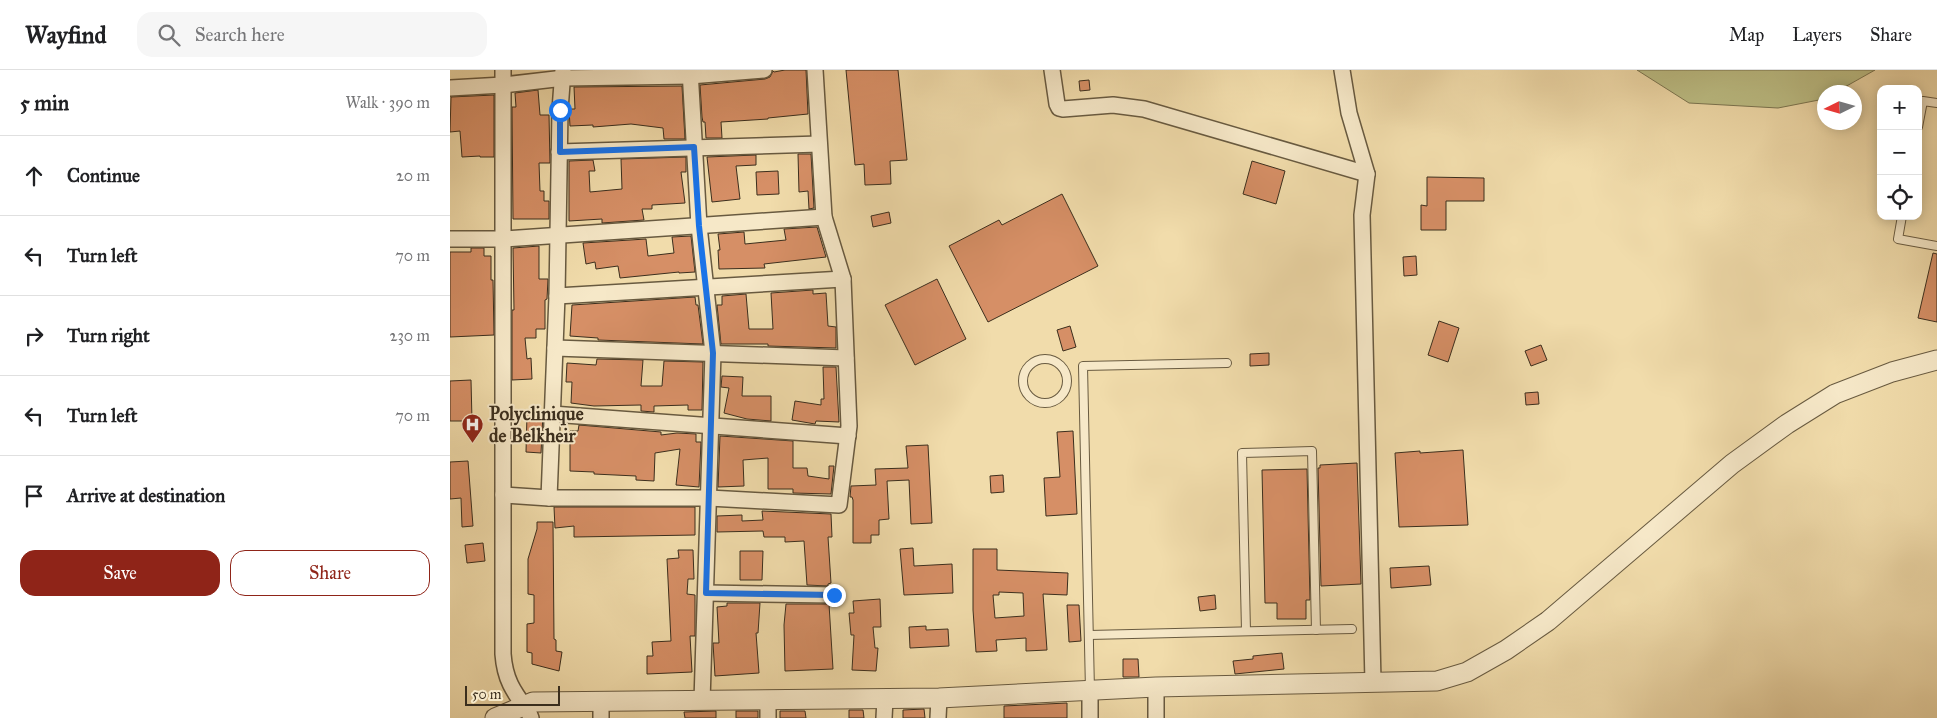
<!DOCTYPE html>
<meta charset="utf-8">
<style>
:root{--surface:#fff;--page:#f6f6f6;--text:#202124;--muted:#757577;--line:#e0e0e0;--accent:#8f2418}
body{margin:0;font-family:"IM FELL Great Primer",serif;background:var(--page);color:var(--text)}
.controls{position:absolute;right:15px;top:15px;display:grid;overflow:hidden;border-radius:10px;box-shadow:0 2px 12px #0003}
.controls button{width:45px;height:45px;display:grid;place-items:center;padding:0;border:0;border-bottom:1px solid var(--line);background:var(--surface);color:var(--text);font:25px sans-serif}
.compass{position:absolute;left:1367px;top:15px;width:45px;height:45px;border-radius:50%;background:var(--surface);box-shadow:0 2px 12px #0003;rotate:265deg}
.scale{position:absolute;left:15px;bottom:12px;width:95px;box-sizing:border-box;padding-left:5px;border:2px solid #3b2e1d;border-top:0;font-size:14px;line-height:18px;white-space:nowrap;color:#3b2e1d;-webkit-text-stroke:4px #f6e8c8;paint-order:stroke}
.stop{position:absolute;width:15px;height:15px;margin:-11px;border:4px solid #1a73e8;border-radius:50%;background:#fff}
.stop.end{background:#1a73e8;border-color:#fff;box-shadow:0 1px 5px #0008}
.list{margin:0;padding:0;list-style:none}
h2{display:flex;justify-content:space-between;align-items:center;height:65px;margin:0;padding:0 20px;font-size:21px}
h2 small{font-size:16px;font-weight:400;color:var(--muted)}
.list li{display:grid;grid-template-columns:32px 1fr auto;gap:15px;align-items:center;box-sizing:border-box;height:80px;padding:0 20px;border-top:1px solid var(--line)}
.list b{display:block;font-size:19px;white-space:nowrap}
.list em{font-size:16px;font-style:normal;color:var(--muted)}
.actions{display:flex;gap:10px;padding:15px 20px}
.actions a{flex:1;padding:11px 0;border:1px solid var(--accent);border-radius:15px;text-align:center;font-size:18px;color:var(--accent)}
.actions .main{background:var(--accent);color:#fff}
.icon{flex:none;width:28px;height:28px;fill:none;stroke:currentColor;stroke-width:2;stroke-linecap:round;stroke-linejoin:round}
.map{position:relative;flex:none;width:1487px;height:648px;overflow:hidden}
header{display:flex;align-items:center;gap:30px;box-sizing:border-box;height:70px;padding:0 25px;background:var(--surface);border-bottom:1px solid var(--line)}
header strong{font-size:24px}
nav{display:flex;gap:28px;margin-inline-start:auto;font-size:18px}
.search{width:350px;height:45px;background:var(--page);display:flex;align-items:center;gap:12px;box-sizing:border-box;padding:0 18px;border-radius:15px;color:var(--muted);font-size:19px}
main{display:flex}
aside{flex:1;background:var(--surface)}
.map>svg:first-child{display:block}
</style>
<header>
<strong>Wayfind</strong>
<div class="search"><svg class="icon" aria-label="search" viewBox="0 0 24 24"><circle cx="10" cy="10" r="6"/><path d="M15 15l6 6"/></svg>Search here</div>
<nav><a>Map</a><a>Layers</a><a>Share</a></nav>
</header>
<main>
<aside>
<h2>5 min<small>Walk · 390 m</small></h2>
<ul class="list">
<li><svg class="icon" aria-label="ahead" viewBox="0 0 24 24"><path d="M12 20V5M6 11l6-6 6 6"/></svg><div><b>Continue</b></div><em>20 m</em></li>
<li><svg class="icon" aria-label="left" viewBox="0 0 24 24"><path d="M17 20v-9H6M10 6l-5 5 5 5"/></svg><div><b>Turn left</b></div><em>70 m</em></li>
<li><svg class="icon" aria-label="right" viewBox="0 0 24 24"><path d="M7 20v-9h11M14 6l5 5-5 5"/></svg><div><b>Turn right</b></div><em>230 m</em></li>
<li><svg class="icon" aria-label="left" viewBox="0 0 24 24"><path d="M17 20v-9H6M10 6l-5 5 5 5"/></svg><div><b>Turn left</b></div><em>70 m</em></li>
<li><svg class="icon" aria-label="arrive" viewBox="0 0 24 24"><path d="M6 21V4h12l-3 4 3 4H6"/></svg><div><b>Arrive at destination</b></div></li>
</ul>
<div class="actions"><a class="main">Save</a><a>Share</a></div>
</aside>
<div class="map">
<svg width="1487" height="648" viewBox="0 0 1487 648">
<rect width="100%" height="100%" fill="#f1dcab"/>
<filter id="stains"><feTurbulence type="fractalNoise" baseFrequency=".004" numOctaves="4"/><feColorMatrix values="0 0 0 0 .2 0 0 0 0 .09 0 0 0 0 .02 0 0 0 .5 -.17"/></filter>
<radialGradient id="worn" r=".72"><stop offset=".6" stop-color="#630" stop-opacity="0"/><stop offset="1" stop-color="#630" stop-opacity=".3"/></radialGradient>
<path fill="#bdbf86" stroke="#7c7652" d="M1187 0H1425L1386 22H1374V29L1328 38 1239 33Z"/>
<g fill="#d68f66" stroke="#3b2e1d" fill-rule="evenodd">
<path d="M335 0H356L358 44 318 48V49L271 52 272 68H256L255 52H253L252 47 250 15 315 9 320 7 323 1 324 2Z"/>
<path d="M396 0H448L457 90 440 91 441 114 415 115 414 94 405 95Z"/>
<path d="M639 10 640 20 630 21 629 11Z"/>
<path d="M232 16 235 69H214L213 58 181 54 143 57V55L120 56 119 39H125L124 17Z"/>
<path d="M88 20 90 45H99L100 93H89L90 121H94V131H99V149H63L62 37H66L65 23Z"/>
<path d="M44 25V87H30V86L12 87 10 61 0 62 1 27Z"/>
<path d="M348 84H361L364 138 359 139 358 121 349 122Z"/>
<path d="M306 85V95L286 96 290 129 262 132 257 87Z"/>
<path d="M236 87V102H231L235 133 202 135V139H192L194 150 152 153V149L119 151V91L143 90 145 101H139L140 122 172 119 171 89Z"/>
<path d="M802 91 835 101 826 134 793 124Z"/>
<path d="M328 101 329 124 307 125 306 102Z"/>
<path d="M977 107 1034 108V131H996V160H971V135L977 136Z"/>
<path d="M612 124 648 196 538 252 499 176 549 150 552 155Z"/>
<path d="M439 142 441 153 423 157 421 146Z"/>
<path d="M367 157 376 187 314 194 315 198 269 199 268 180H270L268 164 294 162 295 174 336 170 334 159Z"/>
<path d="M241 166 245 202 229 203V202L170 208 168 196 146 199 145 192 136 194 133 173 196 169 198 186 224 183 222 167Z"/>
<path d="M89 176V209H98L97 229 95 230V259H86V268H75L77 289 81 288 82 309 62 310V240H64L63 178Z"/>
<path d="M21 178H34V186H41V210H43L44 265 0 267V182H21Z"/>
<path d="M1483 183 1487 184V252L1468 248Z"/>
<path d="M966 186 967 205 954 206 953 187Z"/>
<path d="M487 209 516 269 465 295 435 235Z"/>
<path d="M363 220V224L376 223 378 256 386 257V278L318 276V274H271L267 235H272V226L296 224 299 259H323L321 223Z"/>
<path d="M245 227 246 235H248L253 274 148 270V268L120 266 122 235Z"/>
<path d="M989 251 1009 258 998 292 978 285Z"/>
<path d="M620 256 626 277 613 281 607 260Z"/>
<path d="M1091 275 1097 290 1081 296 1075 281Z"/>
<path d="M819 283V295L800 296V284Z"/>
<path d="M147 289 193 290 191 316H212L214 291 253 292 252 340H238V335L204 336V342L191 341V335L144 336 121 333 122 312H116L117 293 146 295Z"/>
<path d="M373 297H386L389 352 366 351 365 354 342 350 345 331 371 335V329H374Z"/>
<path d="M272 306 293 307 292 326H321V351L297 349 274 343 279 318 271 317Z"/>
<path d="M21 310 22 351H0V311Z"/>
<path d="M1088 322 1089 334 1076 335 1075 323Z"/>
<path d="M77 344H93L91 383 76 382Z"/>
<path d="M129 355 211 362V365L227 363 246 364V372H251L249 417 226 415 230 379 205 383 204 411 186 410V406L144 404V402L120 401V361H128Z"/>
<path d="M623 361 627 444 596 446 594 408 610 407 607 362Z"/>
<path d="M270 366 343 371V398H357L358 406 379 409V396H384L381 424 343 423V419H318V388L293 390 294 416 268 417Z"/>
<path d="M478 375 482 453 461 454 459 410 437 411 439 449 429 450V465H421V473H403V430L402 427H400L401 416 426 415 425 399 458 398 456 376Z"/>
<path d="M1013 380 1018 455 949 457 945 383 970 381V383Z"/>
<path d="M18 391 23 456 12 457 11 428 0 429V392Z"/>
<path d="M907 393 911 514 871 516 868 398H870V395Z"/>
<path d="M857 399 860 530H856V549H827V533H815L812 400Z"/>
<path d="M553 405 554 422 541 423 540 406Z"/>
<path d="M104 437H245V465L124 467V456L105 458Z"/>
<path d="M312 441 381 444 382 467H378L381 513 378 514V516L357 515 354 471 335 472V467H314L313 461 267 462V446L292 445V451L313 450Z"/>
<path d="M87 452H103L104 569 106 570V581L112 582 109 601 82 594V583L77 582V554L84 553V525L78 524V489L87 459Z"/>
<path d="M33 473 35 491 17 493 15 475Z"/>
<path d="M463 478 464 496 502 494 503 523 454 525 450 479Z"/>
<path d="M523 479H547V500L618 503 617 525 593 524 597 580 576 581V568L546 570 547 581 526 582 523 540ZM549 522 573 523 574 546 545 548 543 525H549Z"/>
<path d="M228 480H243L244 509H238L237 524 245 525V566H240L242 602 197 604V586H203L202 572 221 571 217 489 229 488Z"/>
<path d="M290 481H313L312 510H290Z"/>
<path d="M979 496 981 515 941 518 940 498Z"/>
<path d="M765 525 766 539 750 541 748 527Z"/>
<path d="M430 529 431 557H423L425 578H428L426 601 402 600 404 565H401L399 543H404L403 531Z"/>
<path d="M277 533H310L308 563H306L309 603 265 606 263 573H269L267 537 277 536Z"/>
<path d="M336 534H379L383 599 335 601 334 555Z"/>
<path d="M617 535H629L631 571 619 572Z"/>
<path d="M476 556V560L498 559 499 576 460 578 459 557Z"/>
<path d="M832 583 834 599 785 604 783 591 803 589V586Z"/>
<path d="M673 589H688L689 607H673Z"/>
<path d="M617 633V648H554V636Z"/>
<path d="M474 639 475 648H453V640Z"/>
<path d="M399 640H413L414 648H399Z"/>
<path d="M266 641V648H235L234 642Z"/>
<rect x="286" y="641" width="22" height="7"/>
<path d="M330 641H355L356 648H330Z"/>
</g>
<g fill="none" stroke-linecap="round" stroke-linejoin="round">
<defs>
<g id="service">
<path d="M1468 57 1473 31 1487 33"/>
<path d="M1452 146 1448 169 1487 176"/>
<circle cx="595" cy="311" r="22"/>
<path d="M796 561 792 383 862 381 866 560"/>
<path d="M639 565 902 559"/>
<path d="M640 621 633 296 777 293"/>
</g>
<g id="minor">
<path d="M53 0V584C55 611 64 622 79 643L81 648"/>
<path d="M240 0 249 156 263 283 252 631"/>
<path d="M602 0 607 34 609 38 613 39 663 35 694 39 917 104"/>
<path d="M892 0 899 43 917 104 912 145 923 612"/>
<path d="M0 18 53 15 114 8 240 6 314 0"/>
<path d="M109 82 369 74"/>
<path d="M0 169H53L374 147"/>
<path d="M107 226 393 209"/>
<path d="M105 278 396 288"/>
<path d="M102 344 398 366"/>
<path d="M53 425 99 428H259L389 435 399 356 393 209 374 147 365 0"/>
<path d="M99 428 107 226 110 40 113 0"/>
<path d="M256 523 384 525"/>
<path d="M640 621V648"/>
<path d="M151 648V632"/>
<path d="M318 648V630"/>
<path d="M434 648 435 629"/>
<path d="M488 648 489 628"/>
<path d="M706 648V617"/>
</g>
<path id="tertiary" d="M45 648 83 632 489 628 706 617 987 611 1017 602 1056 580 1098 551 1282 394 1337 354 1385 324 1442 302 1487 290"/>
</defs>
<use href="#service" stroke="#685a40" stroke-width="10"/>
<use href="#minor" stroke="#685a40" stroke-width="18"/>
<use href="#tertiary" stroke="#685a40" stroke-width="21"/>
<use href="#service" stroke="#f6e8c8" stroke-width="8"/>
<use href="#minor" stroke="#f6e8c8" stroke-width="15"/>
<use href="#tertiary" stroke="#f6e8c8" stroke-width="19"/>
</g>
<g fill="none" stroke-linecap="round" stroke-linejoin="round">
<path stroke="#1a73e8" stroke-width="6" d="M110 40V82L244 77 249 156 263 283 256 523 384 525"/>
</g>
<defs>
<symbol id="hospital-pin" viewBox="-11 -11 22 30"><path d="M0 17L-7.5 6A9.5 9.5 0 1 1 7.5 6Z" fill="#8f2418" stroke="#f6e8c8"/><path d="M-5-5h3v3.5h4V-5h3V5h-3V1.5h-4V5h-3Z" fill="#fff"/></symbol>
</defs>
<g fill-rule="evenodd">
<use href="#hospital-pin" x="10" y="342" width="25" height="34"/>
</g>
<g text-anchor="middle" stroke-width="4" stroke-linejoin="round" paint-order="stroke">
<g font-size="19" font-weight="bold" fill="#3b2e1d" stroke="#f6e8c8" text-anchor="start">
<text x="39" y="350">Polyclinique<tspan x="39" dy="22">de Belkheir</tspan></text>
</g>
</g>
<rect width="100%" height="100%" filter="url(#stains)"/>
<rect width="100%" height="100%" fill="url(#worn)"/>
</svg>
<div class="controls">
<button>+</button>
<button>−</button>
<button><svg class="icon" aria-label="locate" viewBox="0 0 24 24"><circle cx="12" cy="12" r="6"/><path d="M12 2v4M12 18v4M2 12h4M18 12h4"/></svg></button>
</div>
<svg class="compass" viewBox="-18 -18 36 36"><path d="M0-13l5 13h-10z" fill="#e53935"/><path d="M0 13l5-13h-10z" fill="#757577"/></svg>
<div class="scale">50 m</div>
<div class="stop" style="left:110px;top:40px"></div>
<div class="stop end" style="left:384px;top:525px"></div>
</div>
</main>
